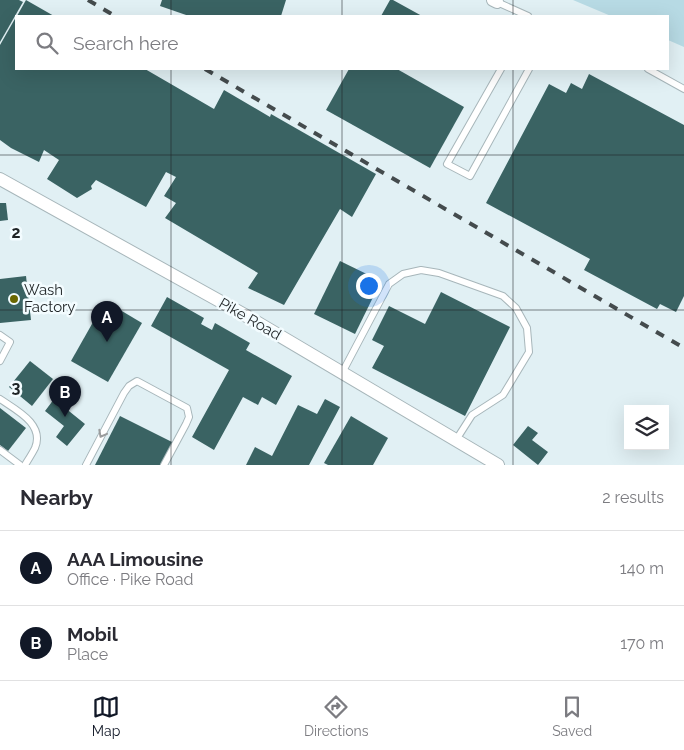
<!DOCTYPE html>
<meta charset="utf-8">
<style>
:root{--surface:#fff;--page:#f2f2f3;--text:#2b2b33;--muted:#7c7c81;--line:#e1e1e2;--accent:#111827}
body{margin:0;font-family:Raleway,sans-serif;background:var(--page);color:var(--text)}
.controls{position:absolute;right:15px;bottom:15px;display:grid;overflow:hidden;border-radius:0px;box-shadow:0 5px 20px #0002}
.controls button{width:45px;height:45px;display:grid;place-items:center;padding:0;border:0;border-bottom:1px solid var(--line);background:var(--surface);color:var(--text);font:25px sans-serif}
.you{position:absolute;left:368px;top:285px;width:18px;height:18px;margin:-12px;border:4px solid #fff;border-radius:50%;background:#1a73e8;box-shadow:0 0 0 8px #1a73e833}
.badge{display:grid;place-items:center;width:32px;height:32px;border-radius:50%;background:var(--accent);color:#fff;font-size:16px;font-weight:700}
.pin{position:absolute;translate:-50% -41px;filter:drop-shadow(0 1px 2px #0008)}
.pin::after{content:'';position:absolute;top:26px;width:18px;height:15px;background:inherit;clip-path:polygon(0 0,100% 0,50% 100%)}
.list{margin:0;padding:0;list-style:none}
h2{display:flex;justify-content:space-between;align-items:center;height:65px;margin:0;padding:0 20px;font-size:21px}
h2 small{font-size:16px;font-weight:400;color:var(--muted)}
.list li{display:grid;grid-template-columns:32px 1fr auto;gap:15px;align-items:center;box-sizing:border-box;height:75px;padding:0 20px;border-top:1px solid var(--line)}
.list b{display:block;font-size:19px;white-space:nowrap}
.list p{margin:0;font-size:16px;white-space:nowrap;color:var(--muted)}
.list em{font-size:16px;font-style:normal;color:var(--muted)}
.icon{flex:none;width:28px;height:28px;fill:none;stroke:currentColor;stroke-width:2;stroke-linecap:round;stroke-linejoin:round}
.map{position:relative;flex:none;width:684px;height:465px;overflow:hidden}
.search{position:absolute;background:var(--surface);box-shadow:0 5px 20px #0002;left:15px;right:15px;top:15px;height:55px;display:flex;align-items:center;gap:12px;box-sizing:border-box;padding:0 18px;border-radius:0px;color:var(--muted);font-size:19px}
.sheet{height:215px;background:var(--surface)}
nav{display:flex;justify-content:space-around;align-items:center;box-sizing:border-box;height:70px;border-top:1px solid var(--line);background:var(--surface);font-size:14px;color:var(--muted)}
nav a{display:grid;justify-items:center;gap:2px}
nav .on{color:var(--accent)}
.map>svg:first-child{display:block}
</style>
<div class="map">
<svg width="684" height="465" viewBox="0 0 684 465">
<rect width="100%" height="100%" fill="#e1f0f4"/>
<path fill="#b7dae4" d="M573 0H684V47L668 40V16H611Z"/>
<g fill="#3a6363">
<path d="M0 0H19L23 2 0 42Z"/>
<path d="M26 0 54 16H17Z"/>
<path d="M162 0H286L281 16H189L160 6Z"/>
<path d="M390 0H393L422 16H381Z"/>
<path d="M16 17V69H145L214 109 224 90 270 117 271 114 376 174 352 217 340 209 284 305 248 288 258 273 165 218 176 203 164 196 176 177 166 172 146 207 96 180 91 186 92 189 77 198 47 179 59 160 44 150 39 162 11 148 0 140V45Z"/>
<path d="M349 69H397L464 107 430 168 326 110Z"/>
<path d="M589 74 684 125V296L676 312 660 304 657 309 584 270 590 259 486 203 549 84 566 93 571 83 582 89Z"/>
<path d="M0 203H6L8 220 0 221Z"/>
<path d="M340 261 381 281 355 334 314 314Z"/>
<path d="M26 276 31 320 0 323V279Z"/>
<path d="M441 292 510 327 465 416 372 368 384 346 372 340 389 306 425 324Z"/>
<path d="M167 297 204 318 201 324 212 330 215 323 250 343 246 350 292 376 276 405 262 397 258 405 243 397 214 450 192 437 229 370 151 326Z"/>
<path d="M105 301 142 323 108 382 71 361Z"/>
<path d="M30 361 53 379 32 406 9 387Z"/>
<path d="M54 399 85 424 67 446 56 437 64 426 45 411Z"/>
<path d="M325 399 340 407 309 465H246L255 447 272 456 298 405 317 414Z"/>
<path d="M0 408 26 428 8 451 0 445Z"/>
<path d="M120 416 174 443 163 465H95Z"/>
<path d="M351 416 388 438 373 465H328L324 463Z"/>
<path d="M528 426 538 433 532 440 548 452 538 465 513 445Z"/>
</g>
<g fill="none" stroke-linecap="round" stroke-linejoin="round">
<defs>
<g id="lane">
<path d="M497 2 528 16"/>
<path d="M501 69 447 164 470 176 529 69"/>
<path d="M648 69 684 89"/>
<path d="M0 335 10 342 0 361"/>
<path d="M342 373 389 284 403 274 421 270 439 273 503 296 516 308 527 328 529 352 503 395 472 415 456 440"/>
<path d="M0 399C16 410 45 424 35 448 32 454 28 460 25 465"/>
<path d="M0 450 20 465"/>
<path d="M86 465 124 393 129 386 137 381 187 408 189 417 186 424 164 465"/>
</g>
<g id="street">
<path d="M493 0 497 2"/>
<path d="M0 179 243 314 498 465"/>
</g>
</defs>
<use href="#lane" stroke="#a7b6ba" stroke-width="8"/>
<use href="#street" stroke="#a7b6ba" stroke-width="14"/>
<use href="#lane" stroke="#fff" stroke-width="6"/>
<use href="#street" stroke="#fff" stroke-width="12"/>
<g stroke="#444b4d" stroke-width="4" stroke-dasharray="9 9" stroke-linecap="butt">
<path d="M88 0 115 16"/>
<path d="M205 69 684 348"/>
</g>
</g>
<defs><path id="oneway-chevron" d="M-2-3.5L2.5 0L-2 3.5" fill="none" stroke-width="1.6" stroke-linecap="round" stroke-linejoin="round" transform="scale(1.25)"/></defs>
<use stroke="#9a9c9d" href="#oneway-chevron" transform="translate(102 434) rotate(118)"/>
<path fill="none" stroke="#1e2325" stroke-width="1" stroke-opacity="0.55" d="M171 0V16M342 0V16M513 0V16M171 69V465M342 69V465M513 69V465M0 155H684M0 310H684"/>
<circle fill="#6a6700" stroke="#f3fcff" stroke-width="2" cx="14" cy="299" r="5"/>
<g text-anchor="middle" stroke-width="5" stroke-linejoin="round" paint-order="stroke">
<g font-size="15" fill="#1e2325" stroke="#f3fcff" text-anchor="start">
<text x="24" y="295">Wash<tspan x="24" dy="17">Factory</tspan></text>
</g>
<g font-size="15" fill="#1e2325" stroke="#f3fcff">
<text transform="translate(250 319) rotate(30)" y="5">Pike Road</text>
</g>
</g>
<g font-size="16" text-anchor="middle" font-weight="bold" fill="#1e2325" stroke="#f3fcff" stroke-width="5" stroke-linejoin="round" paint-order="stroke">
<text x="16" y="238">2</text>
<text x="16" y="393">3</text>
</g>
</svg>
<div class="controls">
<button><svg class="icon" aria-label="layers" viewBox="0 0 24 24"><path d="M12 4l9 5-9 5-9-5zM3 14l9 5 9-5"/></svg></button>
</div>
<div class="you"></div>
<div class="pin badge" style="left:107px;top:342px">A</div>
<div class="pin badge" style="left:65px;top:417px">B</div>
<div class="search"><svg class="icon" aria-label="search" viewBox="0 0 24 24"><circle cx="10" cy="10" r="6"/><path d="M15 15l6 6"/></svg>Search here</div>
</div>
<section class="sheet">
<h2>Nearby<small>2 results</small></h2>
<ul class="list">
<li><span class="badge">A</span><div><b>AAA Limousine</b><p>Office · Pike Road</p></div><em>140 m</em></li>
<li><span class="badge">B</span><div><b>Mobil</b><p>Place</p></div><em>170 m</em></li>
</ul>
</section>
<nav>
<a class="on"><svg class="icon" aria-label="map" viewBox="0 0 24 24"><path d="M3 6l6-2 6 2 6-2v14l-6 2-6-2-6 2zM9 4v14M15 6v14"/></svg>Map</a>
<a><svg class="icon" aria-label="directions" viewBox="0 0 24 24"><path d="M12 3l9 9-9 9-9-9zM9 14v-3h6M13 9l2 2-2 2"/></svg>Directions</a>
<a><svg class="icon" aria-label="saved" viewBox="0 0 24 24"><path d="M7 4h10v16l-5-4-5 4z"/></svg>Saved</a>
</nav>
